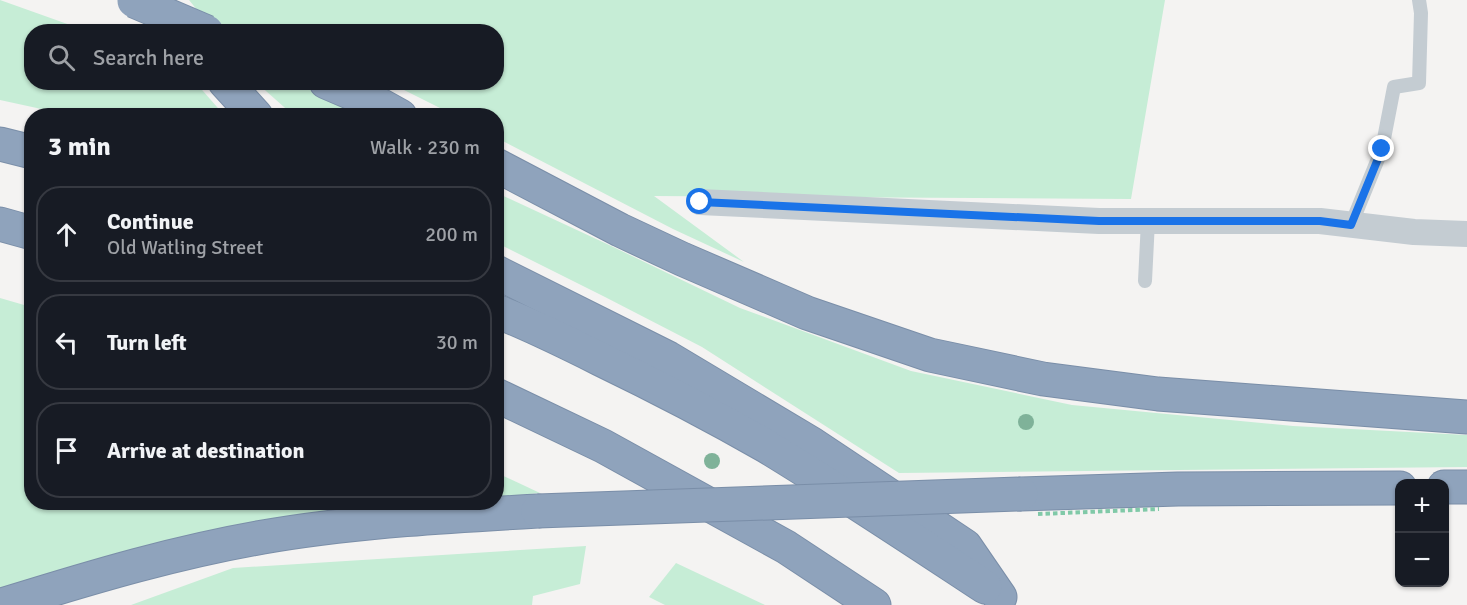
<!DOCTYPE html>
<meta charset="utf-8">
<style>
:root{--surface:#171b24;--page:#20242c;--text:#f1f3f6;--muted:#9ea1a6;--line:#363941}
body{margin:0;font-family:Signika,sans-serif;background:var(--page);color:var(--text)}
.controls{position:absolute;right:18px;bottom:18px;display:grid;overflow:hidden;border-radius:12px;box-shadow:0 2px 4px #0004}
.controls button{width:54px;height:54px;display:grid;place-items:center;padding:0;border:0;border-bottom:2px solid var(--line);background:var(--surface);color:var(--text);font:30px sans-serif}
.stop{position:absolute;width:18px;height:18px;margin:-14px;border:4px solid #1a73e8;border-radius:50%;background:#fff}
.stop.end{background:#1a73e8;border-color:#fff;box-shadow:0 2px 6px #0008}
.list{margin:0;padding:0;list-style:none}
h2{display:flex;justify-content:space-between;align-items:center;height:78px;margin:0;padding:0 24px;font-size:26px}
h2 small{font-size:20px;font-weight:400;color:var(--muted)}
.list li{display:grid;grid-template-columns:39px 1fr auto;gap:18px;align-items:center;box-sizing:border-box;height:96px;margin:0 12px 12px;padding:0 12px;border:2px solid var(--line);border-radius:24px}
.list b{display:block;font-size:22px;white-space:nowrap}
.list p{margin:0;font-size:20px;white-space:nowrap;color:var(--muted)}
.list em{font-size:20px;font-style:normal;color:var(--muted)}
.icon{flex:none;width:33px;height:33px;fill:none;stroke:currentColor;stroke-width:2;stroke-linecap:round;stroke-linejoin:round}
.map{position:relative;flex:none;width:1467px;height:605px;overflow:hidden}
.search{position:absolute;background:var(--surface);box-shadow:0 2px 4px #0004;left:24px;top:24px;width:480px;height:66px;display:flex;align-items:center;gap:15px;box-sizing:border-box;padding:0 21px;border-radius:24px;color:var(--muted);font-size:22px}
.panel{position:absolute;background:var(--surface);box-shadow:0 2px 4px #0004;left:24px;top:108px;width:480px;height:402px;border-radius:24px}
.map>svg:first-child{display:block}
</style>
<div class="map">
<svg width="1467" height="605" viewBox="0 0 1467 605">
<rect width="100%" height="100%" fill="#f4f3f2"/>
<g fill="#c6edd6">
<path d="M0 0 87 31 32 32V82L196 83 224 115H69L0 100Z"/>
<path d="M189 0H1165L1131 199 654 196 744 262 673 229 497 138 496 116 454 115 390 83 496 82V32L214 31Z"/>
<path d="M257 83H377L383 115H293Z"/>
<path d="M497 193 607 244 740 308 911 371 1072 405 1293 426 1467 435V467L899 473 702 347 605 297 497 243Z"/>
<path d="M0 298 31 307 32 502 435 503 0 599Z"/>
<path d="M497 473 540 493 497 497Z"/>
<path d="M586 546 580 584 533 596 532 605H131L233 568Z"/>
<path d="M676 563 765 605H665L649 597Z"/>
</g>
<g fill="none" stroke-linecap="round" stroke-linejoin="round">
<defs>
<g id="highway">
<path d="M225 82 256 116"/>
<path d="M326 82 382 106 400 116"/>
<path d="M0 144 32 152"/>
<path d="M496 165 620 230 682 259 807 313 930 355 1043 379 1158 394 1467 417"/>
<path d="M0 224 32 233"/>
<path d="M496 272 668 358 812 444 965 546 1000 597"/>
<path d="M496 311C532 325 566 342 600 359 656 386 712 415 766 446 840 491 912 539 985 587"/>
<path d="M496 395 603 446 786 547 874 605"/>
<path d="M1444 487H1467"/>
<path d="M1021 494 1178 489 1400 488"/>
<path d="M2 605C92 577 182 550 275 535 362 521 450 516 538 511"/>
</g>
</defs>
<use href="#highway" stroke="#7a8ea8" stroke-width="35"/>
<g stroke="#c4ccd2" stroke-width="14">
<path d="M1351 225 1382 149 1394 87 1419 83 1421 13 1419 0"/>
<path d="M1145 281 1148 221"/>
</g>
<path stroke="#c4ccd2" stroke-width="26" d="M700 202 1099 221H1320L1414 232 1467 234"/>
<use href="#highway" stroke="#8fa3bc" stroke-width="33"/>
<defs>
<g id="highway-bridge">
<path d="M134 1 207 32"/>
<path d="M538 511 1021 494"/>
</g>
</defs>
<use href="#highway-bridge" stroke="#7a8ea8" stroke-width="35" stroke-linecap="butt"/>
<path stroke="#80c9a8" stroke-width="4" stroke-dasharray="4.5 3" stroke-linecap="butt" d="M1038 514 1159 509"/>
<use href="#highway-bridge" stroke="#8fa3bc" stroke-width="33"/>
</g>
<g fill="#7fb299">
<circle cx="1026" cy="422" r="8"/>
<circle cx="712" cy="461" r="8"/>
</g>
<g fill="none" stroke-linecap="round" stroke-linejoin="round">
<path stroke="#1a73e8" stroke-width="8" d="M700 202 1099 221H1320L1351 225 1382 149"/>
</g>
</svg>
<div class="controls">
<button>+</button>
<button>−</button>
</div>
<div class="stop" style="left:700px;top:202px"></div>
<div class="stop end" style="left:1382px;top:149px"></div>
<div class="search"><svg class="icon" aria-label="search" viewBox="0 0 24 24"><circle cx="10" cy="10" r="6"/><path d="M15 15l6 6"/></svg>Search here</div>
<section class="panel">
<h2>3 min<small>Walk · 230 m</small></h2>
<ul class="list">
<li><svg class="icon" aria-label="ahead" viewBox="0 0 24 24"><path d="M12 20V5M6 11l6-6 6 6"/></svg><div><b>Continue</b><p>Old Watling Street</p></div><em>200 m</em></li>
<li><svg class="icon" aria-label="left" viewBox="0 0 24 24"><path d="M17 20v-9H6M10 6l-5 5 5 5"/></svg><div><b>Turn left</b></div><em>30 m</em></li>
<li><svg class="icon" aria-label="arrive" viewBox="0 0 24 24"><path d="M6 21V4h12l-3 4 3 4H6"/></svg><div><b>Arrive at destination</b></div></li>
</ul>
</section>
</div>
